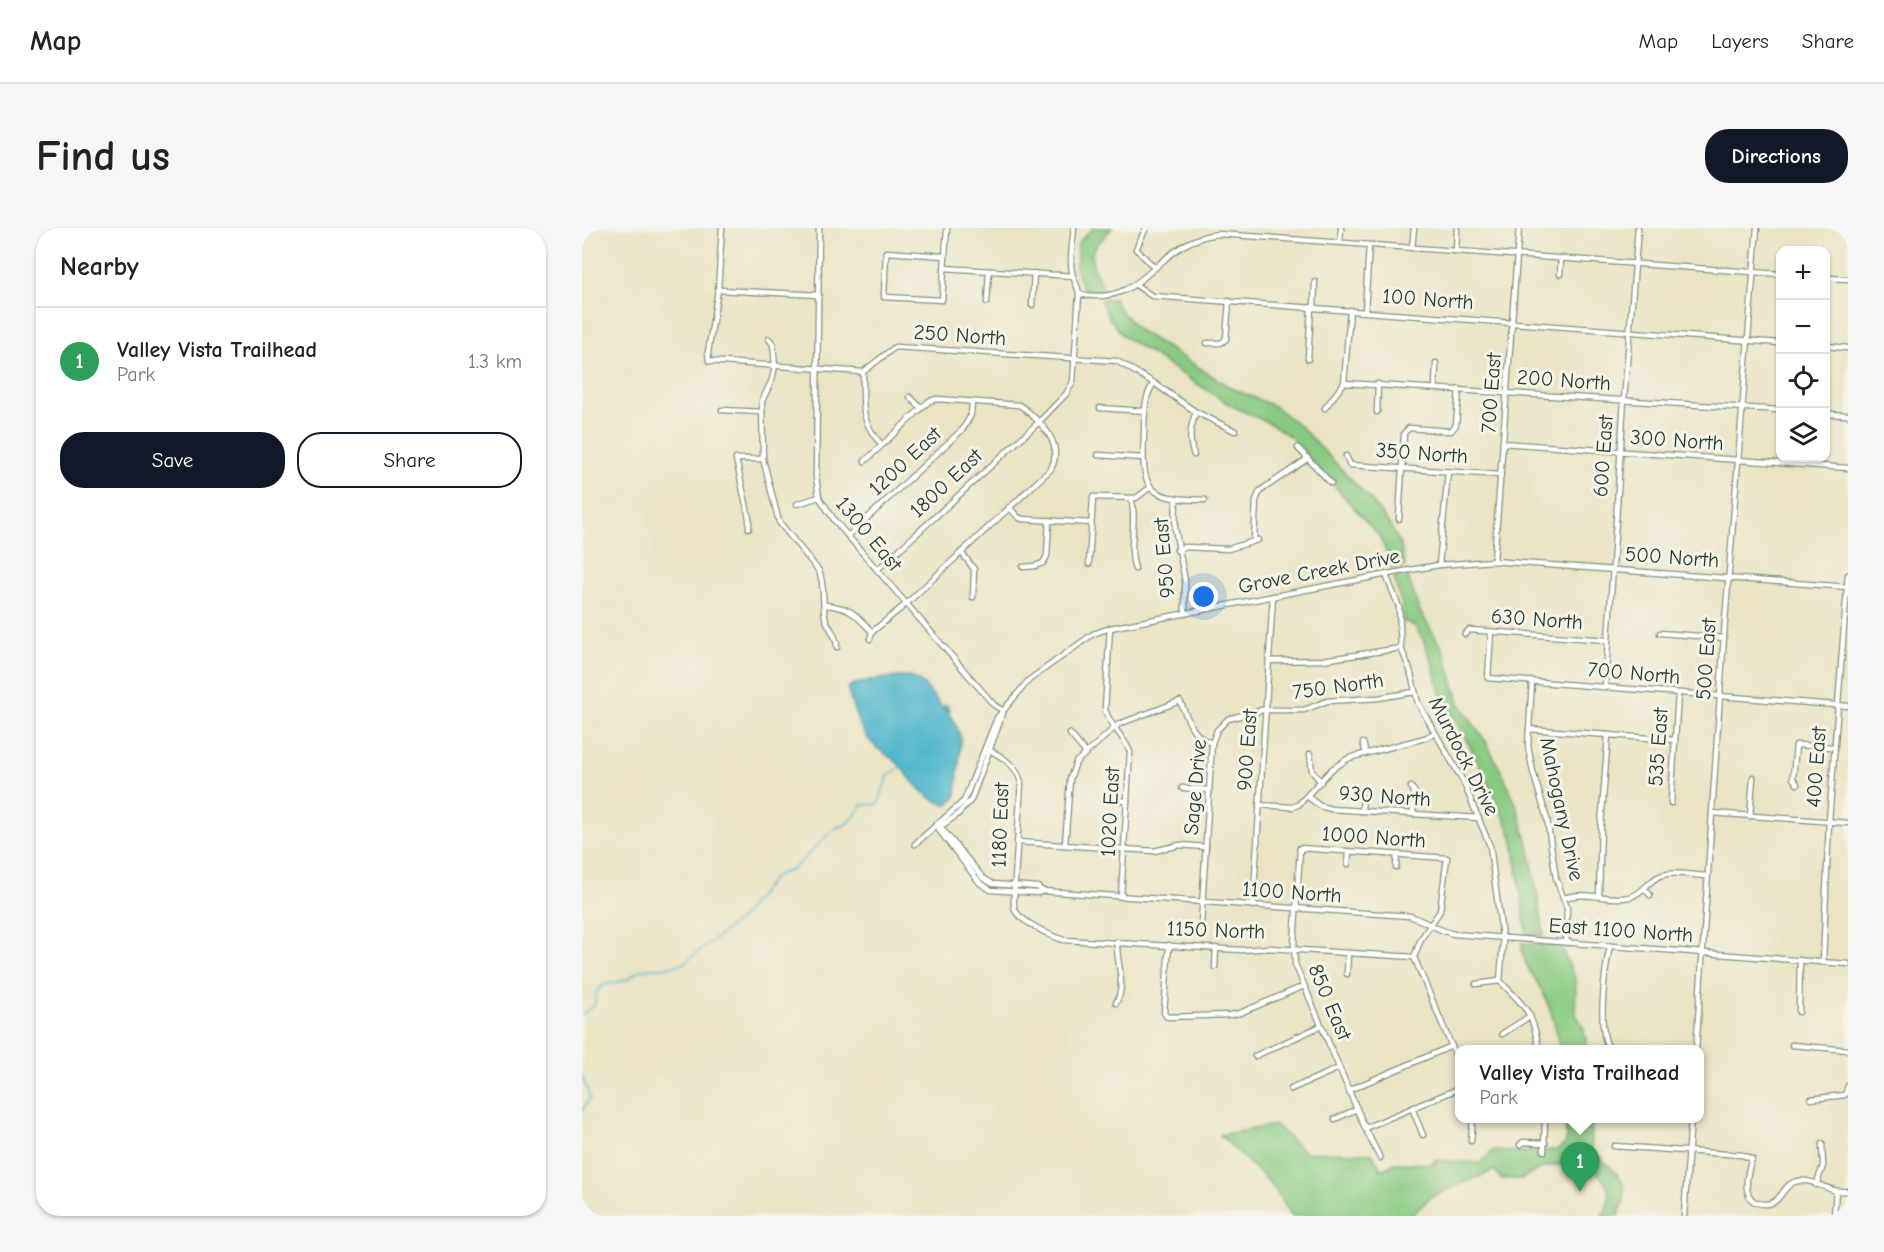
<!DOCTYPE html>
<meta charset="utf-8">
<style>
:root{--surface:#fff;--page:#f6f6f6;--text:#222;--muted:#767676;--line:#e0e0e0;--accent:#111827}
body{margin:0;font-family:"Comic Neue",sans-serif;background:var(--page);color:var(--text)}
.controls{position:absolute;right:18px;top:18px;display:grid;overflow:hidden;border-radius:12px;box-shadow:0 2px 4px #0004}
.controls button{width:54px;height:54px;display:grid;place-items:center;padding:0;border:0;border-bottom:2px solid var(--line);background:var(--surface);color:var(--text);font:30px sans-serif}
.you{position:absolute;left:622px;top:369px;width:21px;height:21px;margin:-15px;border:4px solid #fff;border-radius:50%;background:#1a73e8;box-shadow:0 0 0 9px #1a73e833}
.badge{display:grid;place-items:center;width:39px;height:39px;border-radius:50%;background:var(--accent);color:#fff;font-size:20px;font-weight:700}
.pin{position:absolute;translate:-50% -50px;filter:drop-shadow(0 2px 3px #0008)}
.pin::after{content:'';position:absolute;top:32px;width:21px;height:18px;background:inherit;clip-path:polygon(0 0,100% 0,50% 100%)}
.popup{position:absolute;left:873px;top:817px;width:249px;height:78px;box-sizing:border-box;display:grid;place-content:center;border-radius:12px;background:var(--surface);filter:drop-shadow(0 2px 4px #0005);font-size:20px;white-space:nowrap;color:var(--muted)}
.popup b{font-size:22px;color:var(--text)}
.popup::after{content:'';position:absolute;left:50%;top:100%;margin-left:-12px;border:12px solid transparent;border-top-color:var(--surface)}
.list{margin:0;padding:0;list-style:none}
h2{display:flex;justify-content:space-between;align-items:center;height:78px;margin:0;padding:0 24px;font-size:26px}
h2 small{font-size:20px;font-weight:400;color:var(--muted)}
.list li{display:grid;grid-template-columns:39px 1fr auto;gap:18px;align-items:center;box-sizing:border-box;height:108px;padding:0 24px;border-top:2px solid var(--line)}
.list b{display:block;font-size:22px;white-space:nowrap}
.list p{margin:0;font-size:20px;white-space:nowrap;color:var(--muted)}
.list em{font-size:20px;font-style:normal;color:var(--muted)}
.actions{display:flex;gap:12px;padding:18px 24px}
.actions a{flex:1;padding:14px 0;border:2px solid var(--accent);border-radius:24px;text-align:center;font-size:21px;color:var(--accent)}
.actions .main{background:var(--accent);color:#fff}
.icon{flex:none;width:33px;height:33px;fill:none;stroke:currentColor;stroke-width:2;stroke-linecap:round;stroke-linejoin:round}
.map{position:relative;flex:none;width:1266px;height:988px;overflow:hidden;border-radius:24px}
header{display:flex;align-items:center;gap:36px;box-sizing:border-box;height:84px;padding:0 30px;background:var(--surface);border-bottom:2px solid var(--line)}
header strong{font-size:28px}
nav{display:flex;gap:33px;margin-inline-start:auto;font-size:21px}
.intro{display:flex;align-items:center;justify-content:space-between;box-sizing:border-box;height:144px;padding:0 36px}
h1{margin:0;font-size:42px}
.button{padding:15px 27px;border-radius:24px;background:var(--accent);color:#fff;font-size:21px;font-weight:700}
main{display:flex;gap:36px;padding:0 36px}
aside{flex:1;background:var(--surface);border-radius:24px;box-shadow:0 2px 4px #0004}
.map>svg:first-child{display:block}
</style>
<header>
<strong>Map</strong>
<nav><a>Map</a><a>Layers</a><a>Share</a></nav>
</header>
<div class="intro"><h1>Find us</h1><a class="button">Directions</a></div>
<main>
<aside>
<h2>Nearby<small></small></h2>
<ul class="list">
<li><span class="badge" style="background:#2e9e5b">1</span><div><b>Valley Vista Trailhead</b><p>Park</p></div><em>1.3 km</em></li>
</ul>
<div class="actions"><a class="main">Save</a><a>Share</a></div>
</aside>
<div class="map">
<svg width="1266" height="988" viewBox="0 0 1266 988">
<rect width="100%" height="100%" fill="#f7f3e8"/>
<filter id="ink" filterUnits="userSpaceOnUse"><feTurbulence type="fractalNoise" baseFrequency=".0167" numOctaves="2"/><feDisplacementMap in="SourceGraphic" scale="12" xChannelSelector="R" yChannelSelector="G"/><feConvolveMatrix kernelMatrix="1 2 1 2 8 2 1 2 1" color-interpolation-filters="sRGB"/></filter>
<filter id="wash" filterUnits="userSpaceOnUse"><feTurbulence type="fractalNoise" baseFrequency=".008" numOctaves="4" result="noise"/><feDisplacementMap in="SourceGraphic" scale="24" xChannelSelector="R" yChannelSelector="G"/><feGaussianBlur stdDeviation="1.35" result="paint"/><feColorMatrix in="noise" values="0 0 0 0 0 0 0 0 0 0 0 0 0 0 0 0 0 1.4 0 .05"/><feComposite in="paint" operator="in"/></filter>
<g filter="url(#wash)">
<rect width="100%" height="100%" fill="#eae4c5"/>
<g fill="#89ca82" stroke="#54845b" stroke-width="1.5">
<path d="M511 0H530C525 6 519 12 514 18 503 31 517 51 523 63L501 61 494 42 496 15Z"/>
<path d="M533 70 534 77 555 101 649 160 692 178 718 198 788 271 807 296 819 318 823 339 810 341 807 330 797 308 710 210 691 197 648 177 541 108 528 91 518 72Z"/>
<path d="M825 346 837 382 862 423 877 475 904 514 927 559 936 582 948 623 962 708 945 707 931 613 925 596 889 520 859 469 850 434 841 412 833 398 821 393 820 377 812 351 813 348Z"/>
<path d="M940 715 979 719 994 753 993 785 1001 798 1006 821H978C975 802 970 785 962 767 953 747 940 739 940 715Z"/>
<path d="M984 891H1010V922C1033 946 1054 952 1036 988H1020C1040 957 1013 945 993 924L979 936 957 941 940 951H919L913 942 850 968 829 988H710L690 957 638 907 693 897 723 924 789 925 800 942 813 935 852 936V932L898 935 912 922 934 924 975 922 984 915Z"/>
</g>
<path fill="#4eb6cc" stroke="#367a80" stroke-width="1.5" d="M326 448C342 452 350 467 360 479L364 477 363 481 366 479 364 483 368 482 366 485 371 491 379 510 374 569 364 577C338 567 336 559 319 539 312 530 302 526 294 519 279 507 270 479 266 461L269 457 297 451Z"/>
<g fill="none" stroke-linecap="round" stroke-linejoin="round">
<g stroke="#4eb6cc" stroke-width="1.5">
<path d="M0 786 13 777 14 764 21 757 44 752 57 743 68 740H80L102 735 158 691 193 648 211 641 253 600C268 597 272 589 280 577L296 576 307 547 319 539"/>
<path d="M0 848 8 870 0 883"/>
</g>
</g>
</g>
<g filter="url(#ink)">
<g fill="none" stroke-linecap="round" stroke-linejoin="round">
<defs>
<g id="minor">
<path d="M140 0 136 62 126 124 127 133 281 144 313 119 535 133 572 155 614 184 653 203"/>
<path d="M237 0 234 249 237 269 253 293 412 477 421 483"/>
<path d="M564 0 554 21 573 40"/>
<path d="M758 14 759 0"/>
<path d="M830 20 832 0"/>
<path d="M874 23 875 1"/>
<path d="M363 28 304 24 302 69 360 72 365 0"/>
<path d="M362 40 491 48"/>
<path d="M978 46 979 30"/>
<path d="M1244 50 1266 51"/>
<path d="M554 57 570 68 1198 115"/>
<path d="M136 62 237 67"/>
<path d="M497 66C565 81 572 13 636 6L1198 46"/>
<path d="M405 74 407 43"/>
<path d="M450 77 452 45"/>
<path d="M732 79 733 54"/>
<path d="M783 83 787 17"/>
<path d="M187 111 191 116 193 138 190 152 180 173 181 231 197 294 237 343C244 360 239 378 244 392 248 402 255 408 255 419"/>
<path d="M625 115H639L644 111 647 73"/>
<path d="M1244 118 1266 120"/>
<path d="M726 131 729 79"/>
<path d="M281 144C282 177 276 191 300 217"/>
<path d="M572 155C561 170 563 187 562 205 559 263 565 271 623 272"/>
<path d="M762 155 1198 182"/>
<path d="M853 160 854 135"/>
<path d="M328 169 339 180"/>
<path d="M518 180 563 183"/>
<path d="M743 180 762 155 768 82"/>
<path d="M140 182 180 184"/>
<path d="M795 184 796 156"/>
<path d="M1244 186 1266 187"/>
<path d="M921 215 1266 240"/>
<path d="M716 220 749 255"/>
<path d="M516 227 561 230"/>
<path d="M612 227C606 211 608 200 614 184"/>
<path d="M764 228 768 237 919 247"/>
<path d="M283 233 347 173 355 171 437 177 442 180C460 196 482 215 469 241L324 376 290 404 288 411"/>
<path d="M549 270C556 294 545 318 553 341"/>
<path d="M594 271 593 300 603 353V386"/>
<path d="M215 276 237 269"/>
<path d="M427 279 436 289 440 291 509 295"/>
<path d="M817 291 822 205 827 200 869 203 874 197 877 161"/>
<path d="M167 300V290L154 231H181"/>
<path d="M266 308 381 201 389 187 390 174"/>
<path d="M672 313 674 272 678 263 725 231"/>
<path d="M595 322 602 319 646 321 676 312"/>
<path d="M379 324 392 341 391 369"/>
<path d="M912 333 937 0"/>
<path d="M507 336 511 269 554 270 569 259"/>
<path d="M857 337 866 244"/>
<path d="M441 339 453 338 461 335 465 328 467 292"/>
<path d="M295 342 457 194 484 166 491 154 497 66C496 57 491 52 490 44 487 30 491 14 492 0"/>
<path d="M804 347 817 379 819 420 828 442 836 475 881 553 908 618 921 715 918 753C944 780 951 783 957 822"/>
<path d="M243 377C269 379 274 387 290 404"/>
<path d="M528 400 523 481C527 497 542 508 548 524L539 669"/>
<path d="M909 404 906 450 1266 478"/>
<path d="M1078 405 1142 410"/>
<path d="M883 406 887 402 1026 412"/>
<path d="M687 433 741 432 819 420"/>
<path d="M950 453 946 518 951 544 965 591 974 650 985 680 984 708 985 715"/>
<path d="M1023 458 1042 172 1056 0"/>
<path d="M947 501 1093 512"/>
<path d="M488 506 504 525"/>
<path d="M781 515 784 525"/>
<path d="M403 520C418 527 434 536 439 554L432 667C432 672 431 677 433 682 438 693 470 709 482 712L660 722 687 720 832 729"/>
<path d="M728 526 730 543 739 554"/>
<path d="M1215 556 1211 550 1214 517 1252 519"/>
<path d="M829 559 832 563 831 586"/>
<path d="M600 560 627 562"/>
<path d="M726 569 738 578 749 581 897 590"/>
<path d="M531 572 545 573"/>
<path d="M1089 575 1096 466"/>
<path d="M677 577 710 579 716 577 750 541 767 530 843 510 852 505"/>
<path d="M780 583 781 570"/>
<path d="M1130 585 1266 595"/>
<path d="M1168 588 1171 549"/>
<path d="M356 596 357 602 398 655 409 662 456 665 460 663 828 688C843 693 857 703 872 706L1266 736"/>
<path d="M356 596 361 597 375 587 389 572 421 485"/>
<path d="M356 596 401 650 411 656 456 659 460 663"/>
<path d="M435 614 572 623 598 617 624 619"/>
<path d="M333 616 382 573 415 490 447 452 511 406 528 400 811 345 857 337 911 333 1266 359"/>
<path d="M483 617 488 551 494 534 537 496 598 473C606 491 610 509 630 515"/>
<path d="M766 636 767 624"/>
<path d="M814 639 815 627"/>
<path d="M1062 660 1068 667"/>
<path d="M1017 667 1019 597 1026 507"/>
<path d="M982 670C1005 662 1026 674 1048 669 1059 666 1065 656 1074 650 1087 641 1111 648 1125 648"/>
<path d="M671 678 691 368"/>
<path d="M619 696 630 515 635 502 646 491 680 482H722L745 473 796 470 832 464"/>
<path d="M587 717 582 785 585 789 648 787 658 785 722 758"/>
<path d="M1028 718C1023 741 1014 803 1028 822"/>
<path d="M1241 734 1247 593 1266 347"/>
<path d="M633 739 634 720"/>
<path d="M765 746 766 725"/>
<path d="M894 756 918 753"/>
<path d="M534 775C545 756 534 735 535 714"/>
<path d="M1217 784 1218 732"/>
<path d="M920 806 948 788"/>
<path d="M1210 817 1266 822"/>
<path d="M1114 822 1143 393 1175 0"/>
<path d="M673 828 739 798"/>
<path d="M709 861 757 840"/>
<path d="M767 862 870 818"/>
<path d="M1229 871 1263 867 1266 858"/>
<path d="M830 880 841 907"/>
<path d="M753 891 775 881"/>
<path d="M783 900 878 860"/>
<path d="M889 913 891 890"/>
<path d="M938 917 941 914 963 915"/>
<path d="M1032 918 1160 927 1170 931C1164 947 1158 976 1183 976 1200 977 1200 955 1216 953 1233 950 1247 966 1266 963"/>
<path d="M962 923 963 890"/>
<path d="M798 930 783 900 713 736 712 717 718 620 865 630 858 683 839 711 832 729 878 838"/>
<path d="M1234 957 1241 938 1240 916"/>
<path d="M1102 988 1109 890"/>
<path d="M1252 988 1254 963"/>
</g>
</defs>
<use href="#minor" stroke="#84907c" stroke-width="7"/>
<use href="#minor" stroke="#fff" stroke-width="4.5"/>
</g>
</g>
<g text-anchor="middle" stroke-width="6" stroke-linejoin="round" paint-order="stroke">
<g font-size="21" fill="#1f3d34" stroke="#f7f3e8">
<text transform="translate(846 71) rotate(4)" y="7">100 North</text>
<text transform="translate(378 107) rotate(4)" y="7">250 North</text>
<text transform="translate(982 152) rotate(4)" y="7">200 North</text>
<text transform="translate(909 165) rotate(-86)" y="7">700 East</text>
<text transform="translate(1095 212) rotate(4)" y="7">300 North</text>
<text transform="translate(840 225) rotate(4)" y="7">350 North</text>
<text transform="translate(1021 228) rotate(-86)" y="7">600 East</text>
<text transform="translate(323 233) rotate(-43)" y="7">1200 East</text>
<text transform="translate(364 255) rotate(-43)" y="7">1800 East</text>
<text transform="translate(287 306) rotate(50)" y="7">1300 East</text>
<text transform="translate(1090 329) rotate(4)" y="7">500 North</text>
<text transform="translate(582 330) rotate(-95)" y="7">950 East</text>
<text transform="translate(737 343) rotate(-11)" y="7">Grove Creek Drive</text>
<text transform="translate(955 391) rotate(4)" y="7">630 North</text>
<text transform="translate(1124 431) rotate(-86)" y="7">500 East</text>
<text transform="translate(1052 445) rotate(5)" y="7">700 North</text>
<text transform="translate(756 458) rotate(-8)" y="7">750 North</text>
<text transform="translate(1076 519) rotate(-86)" y="7">535 East</text>
<text transform="translate(665 522) rotate(-86)" y="7">900 East</text>
<text transform="translate(882 528) rotate(63)" y="7">Murdock Drive</text>
<text transform="translate(1234 539) rotate(-86)" y="7">400 East</text>
<text transform="translate(613 559) rotate(-85)" y="7">Sage Drive</text>
<text transform="translate(803 568) rotate(4)" y="7">930 North</text>
<text transform="translate(980 581) rotate(78)" y="7">Mahogany Drive</text>
<text transform="translate(528 584) rotate(-87)" y="7">1020 East</text>
<text transform="translate(418 597) rotate(-88)" y="7">1180 East</text>
<text transform="translate(792 609) rotate(4)" y="7">1000 North</text>
<text transform="translate(710 664) rotate(4)" y="7">1100 North</text>
<text transform="translate(634 702) rotate(2)" y="7">1150 North</text>
<text transform="translate(1039 702) rotate(4)" y="7">East 1100 North</text>
<text transform="translate(748 774) rotate(67)" y="7">850 East</text>
</g>
</g>
</svg>
<div class="controls">
<button>+</button>
<button>−</button>
<button><svg class="icon" aria-label="locate" viewBox="0 0 24 24"><circle cx="12" cy="12" r="6"/><path d="M12 2v4M12 18v4M2 12h4M18 12h4"/></svg></button>
<button><svg class="icon" aria-label="layers" viewBox="0 0 24 24"><path d="M12 4l9 5-9 5-9-5zM3 14l9 5 9-5"/></svg></button>
</div>
<div class="you"></div>
<div class="pin badge" style="left:998px;top:964px;background:#2e9e5b">1</div>
<div class="popup"><b>Valley Vista Trailhead</b>Park</div>
</div>
</main>
